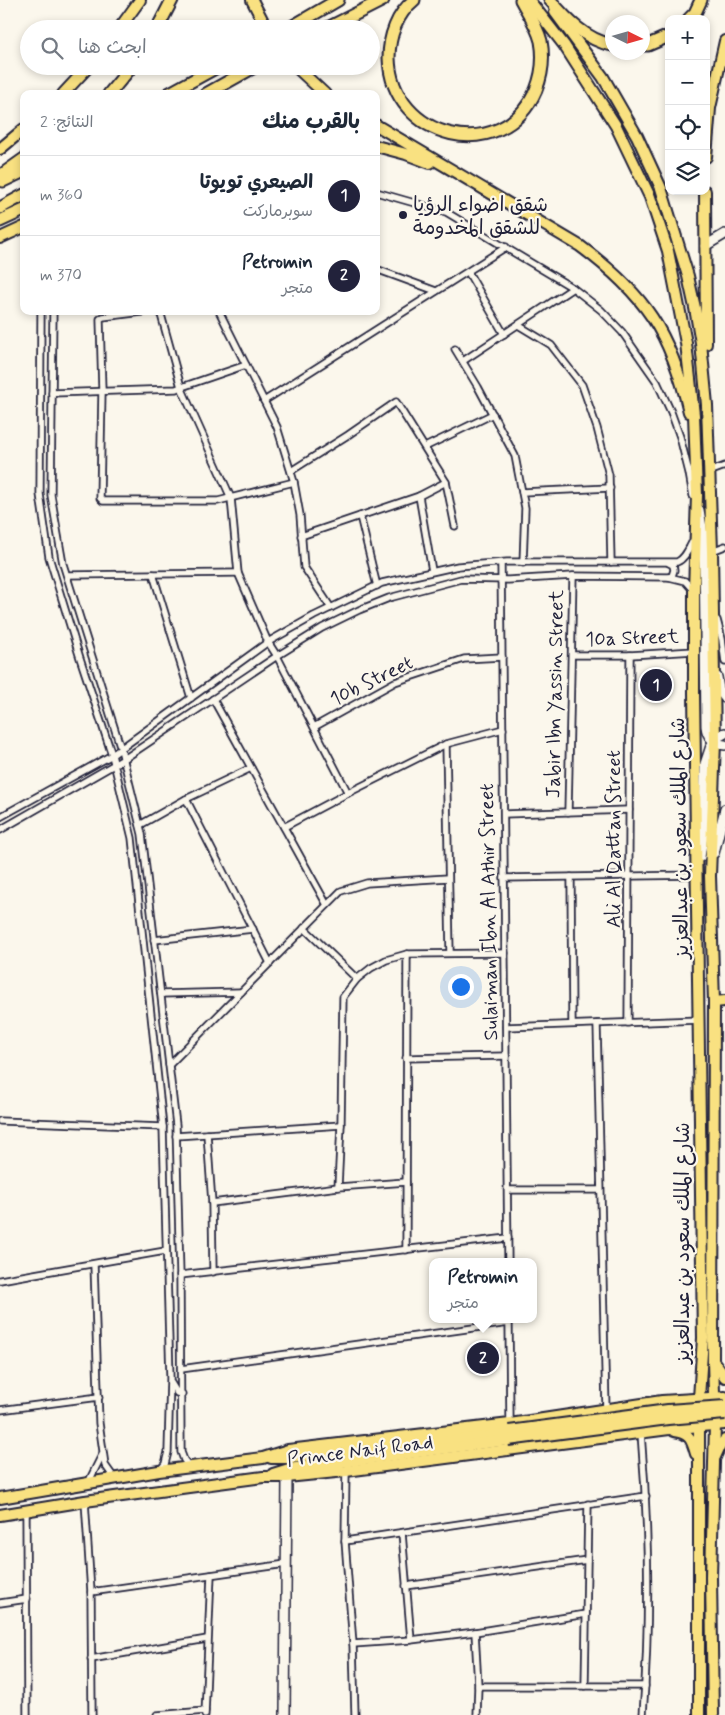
<!DOCTYPE html>
<html lang="ar">
<meta charset="utf-8">
<style>
:root{--surface:#fff;--page:#f2f2f3;--text:#1f2937;--muted:#747a83;--line:#e0e1e3;--accent:#22223b}
body{margin:0;font-family:Mynerve,"Playpen Sans Arabic",sans-serif;background:var(--page);color:var(--text);direction:rtl}
.controls{position:absolute;right:15px;top:15px;display:grid;overflow:hidden;border-radius:10px;box-shadow:0 2px 8px #0003}
.controls button{width:45px;height:45px;display:grid;place-items:center;padding:0;border:0;border-bottom:1px solid var(--line);background:var(--surface);color:var(--text);font:25px sans-serif}
.compass{position:absolute;left:605px;top:15px;width:45px;height:45px;border-radius:50%;background:var(--surface);box-shadow:0 2px 8px #0003;rotate:95deg}
.you{position:absolute;left:460px;top:986px;width:18px;height:18px;margin:-12px;border:4px solid #fff;border-radius:50%;background:#1a73e8;box-shadow:0 0 0 8px #1a73e833}
.badge{display:grid;place-items:center;width:32px;height:32px;border-radius:50%;background:var(--accent);color:#fff;font-size:16px;font-weight:700}
.pin{position:absolute;translate:-50% -50%;border:2px solid #fff;box-shadow:0 1px 5px #0006}
.popup{position:absolute;left:429px;top:1258px;width:108px;height:65px;box-sizing:border-box;display:grid;place-content:center;border-radius:10px;background:var(--surface);filter:drop-shadow(0 1px 4px #0005);font-size:16px;white-space:nowrap;color:var(--muted)}
.popup b{font-size:19px;color:var(--text)}
.popup::after{content:'';position:absolute;left:50%;top:100%;margin-left:-10px;border:10px solid transparent;border-top-color:var(--surface)}
.list{margin:0;padding:0;list-style:none}
h2{display:flex;justify-content:space-between;align-items:center;height:65px;margin:0;padding:0 20px;font-size:21px}
h2 small{font-size:16px;font-weight:400;color:var(--muted)}
.list li{display:grid;grid-template-columns:32px 1fr auto;gap:15px;align-items:center;box-sizing:border-box;height:80px;padding:0 20px;border-top:1px solid var(--line)}
.list b{display:block;font-size:19px;white-space:nowrap}
.list p{margin:0;font-size:16px;white-space:nowrap;color:var(--muted)}
.list em{font-size:16px;font-style:normal;color:var(--muted)}
.icon{flex:none;width:28px;height:28px;fill:none;stroke:currentColor;stroke-width:2;stroke-linecap:round;stroke-linejoin:round}
.map{position:relative;flex:none;width:725px;height:1715px;overflow:hidden;direction:ltr}
.search{position:absolute;background:var(--surface);box-shadow:0 2px 8px #0003;left:20px;top:20px;width:360px;height:55px;display:flex;align-items:center;gap:12px;box-sizing:border-box;padding:0 18px;border-radius:28px;color:var(--muted);font-size:19px}
.panel{position:absolute;background:var(--surface);box-shadow:0 2px 8px #0003;left:20px;top:90px;width:360px;height:225px;border-radius:10px;direction:rtl}
.map>svg:first-child{display:block}
</style>
<div class="map">
<svg width="725" height="1715" viewBox="0 0 725 1715">
<rect width="100%" height="100%" fill="#fbf7ec"/>
<filter id="ink" filterUnits="userSpaceOnUse"><feTurbulence type="fractalNoise" baseFrequency=".02" numOctaves="2"/><feDisplacementMap in="SourceGraphic" scale="10" xChannelSelector="R" yChannelSelector="G"/><feConvolveMatrix kernelMatrix="1 2 1 2 8 2 1 2 1" color-interpolation-filters="sRGB"/></filter>
<g filter="url(#ink)">
<g fill="none" stroke-linecap="round" stroke-linejoin="round">
<defs>
<g id="street">
<path d="M376 192 446 212 573 288 601 310 622 332 657 382 671 412 680 437 689 473 693 496"/>
<path d="M376 269 436 291"/>
<path d="M468 272 504 334"/>
<path d="M41 311 40 494 49 557 80 658 112 755 132 838 163 1127 170 1378 168 1452 165 1464 160 1470"/>
<path d="M53 311 51 495 63 564 121 749 142 834 176 1125 180 1275 181 1452 184 1460 190 1467"/>
<path d="M150 311 103 317 100 319 102 391 100 498 103 501H218L294 482"/>
<path d="M160 311 181 387 231 498 238 573 268 642 277 656 348 793"/>
<path d="M219 311 277 427 294 482 300 515 304 567 331 608"/>
<path d="M518 325 551 345 582 385 597 428 609 475 611 562"/>
<path d="M455 349 478 387 515 456 525 508 523 563"/>
<path d="M463 361 573 288"/>
<path d="M52 393 176 389 246 365"/>
<path d="M264 401 506 247"/>
<path d="M425 447 493 414"/>
<path d="M291 471 348 435 396 402 446 482 455 526"/>
<path d="M709 472 725 466"/>
<path d="M522 492 610 488"/>
<path d="M419 496 432 571"/>
<path d="M360 516 377 586"/>
<path d="M301 536 419 496 446 482"/>
<path d="M712 551 725 546"/>
<path d="M501 563 508 1262"/>
<path d="M153 574 191 698"/>
<path d="M67 575 238 573"/>
<path d="M669 577 672 576 674 570 673 565 669 563"/>
<path d="M717 620 722 639 725 662"/>
<path d="M572 655H630L694 651"/>
<path d="M213 699 327 905"/>
<path d="M314 727 395 682 464 659 502 657"/>
<path d="M446 744 450 953"/>
<path d="M186 799 270 963"/>
<path d="M568 812 573 576"/>
<path d="M504 814 629 810"/>
<path d="M0 817 112 755 268 642 314 616 382 583 458 566 507 562H677C686 558 689 547 694 539"/>
<path d="M140 825 186 799 251 768"/>
<path d="M284 827 348 793 446 744 503 729"/>
<path d="M0 830 124 759 277 656 322 628 359 610 389 598 461 579 508 580 573 576 669 577 685 581 693 590"/>
<path d="M571 877 572 1024"/>
<path d="M504 878 698 875"/>
<path d="M304 928 357 979"/>
<path d="M154 940 253 929"/>
<path d="M161 994 241 992"/>
<path d="M628 1023 630 655"/>
<path d="M597 1024 606 1409"/>
<path d="M506 1027 700 1020"/>
<path d="M406 1058 506 1056"/>
<path d="M169 1065 341 891 367 883 448 878"/>
<path d="M0 1121 163 1127"/>
<path d="M207 1134 212 1203 213 1272"/>
<path d="M176 1136 341 1125"/>
<path d="M338 1187 341 1125 343 997 357 979 371 968 386 960 407 954 505 953"/>
<path d="M508 1190H600"/>
<path d="M212 1203 338 1187 406 1182"/>
<path d="M406 1250 407 954"/>
<path d="M94 1264 99 1423 105 1465 115 1479"/>
<path d="M180 1275 508 1238"/>
<path d="M0 1280 165 1251"/>
<path d="M509 1321 510 1424"/>
<path d="M181 1369 509 1323"/>
<path d="M171 1383 177 1393 182 1394"/>
<path d="M0 1410 99 1397"/>
<path d="M641 1433C649 1527 650 1621 643 1715"/>
<path d="M346 1471 345 1541 353 1644 355 1715"/>
<path d="M88 1483 103 1453"/>
<path d="M85 1501 91 1592 92 1715"/>
<path d="M26 1512 27 1715"/>
<path d="M402 1533 411 1640"/>
<path d="M345 1541 646 1496"/>
<path d="M406 1586 587 1560"/>
<path d="M91 1592 286 1564"/>
<path d="M0 1603 27 1599"/>
<path d="M475 1632 478 1686 477 1715"/>
<path d="M353 1644 411 1640 475 1632 586 1614"/>
<path d="M91 1659 207 1639"/>
<path d="M478 1686H645"/>
<path d="M585 1686 588 1504"/>
<path d="M157 1715 205 1711"/>
<path d="M205 1715 211 1575"/>
</g>
<g id="secondary">
<path d="M705 246 725 234"/>
<path d="M699 510 704 540 706 726C707 737 714 744 725 745"/>
<path d="M717 677 719 689 725 698"/>
<path d="M714 853 725 809"/>
<path d="M700 857 704 829 705 764 711 746 718 737 725 733"/>
<path d="M285 1715 287 1477"/>
</g>
<g id="primary">
<path d="M252 0 267 29"/>
<path d="M529 0 564 45 616 126 650 197 668 251 686 343 694 415 697 495 694 592V693L703 1338 699 1398V1715"/>
<path d="M555 12 603 77 637 136 661 188 688 276 695 308 701 343 707 405 712 551 715 742 710 876 714 1002 713 1361 715 1425 711 1577 713 1715"/>
<path d="M119 29 140 0"/>
<path d="M295 66 325 94"/>
<path d="M63 94 89 66"/>
<path d="M376 125 580 246C645 294 671 333 689 412"/>
<path d="M376 146 406 154 430 163"/>
<path d="M0 149 24 129"/>
<path d="M706 157 710 108 725 41"/>
<path d="M705 191 706 344"/>
<path d="M0 238 24 227"/>
<path d="M714 1002 725 1001"/>
<path d="M713 1361 725 1377"/>
<path d="M674 1431C690 1433 692 1440 696 1454"/>
<path d="M715 1457 720 1446 725 1440"/>
<path d="M271 1458H288L344 1453 509 1431"/>
<path d="M273 1474 289 1469 508 1440"/>
<path d="M0 1498 159 1471 263 1458 288 1450 510 1424 662 1401 725 1397"/>
<path d="M0 1515 85 1501 263 1477H287L346 1471 677 1428 725 1424"/>
</g>
<g id="highway">
<path d="M414 0C397 14 389 36 389 58 391 140 503 167 536 90 542 75 544 57 541 41 537 26 528 13 521 0"/>
<path d="M550 0C567 20 586 40 612 45"/>
<path d="M689 19 695 13 701 0"/>
<path d="M157 29 172 0"/>
<path d="M288 29 338 0"/>
<path d="M326 29 383 0"/>
<path d="M642 45H648L669 36"/>
<path d="M109 94 132 66"/>
<path d="M168 94 219 66"/>
<path d="M206 94 256 66"/>
<path d="M0 176 24 159"/>
<path d="M3 181 24 171"/>
<path d="M0 208 24 195"/>
<path d="M0 221 24 210"/>
</g>
</defs>
<use href="#street" stroke="#22223b" stroke-width="9"/>
<use href="#secondary" stroke="#22223b" stroke-width="12"/>
<use href="#primary" stroke="#22223b" stroke-width="14"/>
<use href="#highway" stroke="#22223b" stroke-width="15"/>
<use href="#street" stroke="#fbf7ec" stroke-width="5.5"/>
<use href="#secondary" stroke="#fbf7ec" stroke-width="9"/>
<use href="#primary" stroke="#f9e181" stroke-width="10"/>
<use href="#highway" stroke="#f9e181" stroke-width="11"/>
<defs>
<g id="primary-bridge">
<path d="M509 1431 668 1410 725 1406"/>
<path d="M508 1440 668 1419 725 1414"/>
</g>
</defs>
<use href="#primary-bridge" stroke="#22223b" stroke-width="14" stroke-linecap="butt"/>
<use href="#primary-bridge" stroke="#f9e181" stroke-width="10"/>
</g>
</g>
<circle fill="#22223b" stroke="#fbf7ec" stroke-width="2" cx="403" cy="215" r="5"/>
<g text-anchor="middle" stroke-width="4.5" stroke-linejoin="round" paint-order="stroke">
<g font-size="20" fill="#22223b" stroke="#fbf7ec" text-anchor="start">
<text x="413" y="211">شقق اضواء الرؤيا<tspan x="413" dy="23">للشقق المخدومة</tspan></text>
</g>
<g font-size="20" fill="#22223b" stroke="#fbf7ec">
<text transform="translate(632 637) rotate(-2)" y="7">10a Street</text>
<text transform="translate(371 680) rotate(-26)" y="7">10b Street</text>
<text transform="translate(554 694) rotate(-89)" y="7">Jabir Ibn Yassin Street</text>
<text transform="translate(679 838) rotate(-91)" y="7">شارع الملك سعود بن عبدالعزيز</text>
<text transform="translate(613 839) rotate(-90)" y="7">Ali Al Qattan Street</text>
<text transform="translate(488 912) rotate(-91)" y="7">Sulaiman Ibn Al Athir Street</text>
<text transform="translate(682 1243) rotate(-90)" y="7">شارع الملك سعود بن عبدالعزيز</text>
<text transform="translate(360 1450) rotate(-7)" y="7">Prince Naif Road</text>
</g>
</g>
</svg>
<div class="controls">
<button>+</button>
<button>−</button>
<button><svg class="icon" aria-label="locate" viewBox="0 0 24 24"><circle cx="12" cy="12" r="6"/><path d="M12 2v4M12 18v4M2 12h4M18 12h4"/></svg></button>
<button><svg class="icon" aria-label="layers" viewBox="0 0 24 24"><path d="M12 4l9 5-9 5-9-5zM3 14l9 5 9-5"/></svg></button>
</div>
<svg class="compass" viewBox="-18 -18 36 36"><path d="M0-13l5 13h-10z" fill="#e53935"/><path d="M0 13l5-13h-10z" fill="#747a83"/></svg>
<div class="you"></div>
<div class="pin badge" style="left:656px;top:685px">1</div>
<div class="pin badge" style="left:483px;top:1358px">2</div>
<div class="popup"><b>Petromin</b>متجر</div>
<div class="search"><svg class="icon" aria-label="search" viewBox="0 0 24 24"><circle cx="10" cy="10" r="6"/><path d="M15 15l6 6"/></svg>ابحث هنا</div>
<section class="panel">
<h2>بالقرب منك<small>النتائج: 2</small></h2>
<ul class="list">
<li><span class="badge">1</span><div><b>الصيعري تويوتا</b><p>سوبرماركت</p></div><em>360 m</em></li>
<li><span class="badge">2</span><div><b>Petromin</b><p>متجر</p></div><em>370 m</em></li>
</ul>
</section>
</div>
